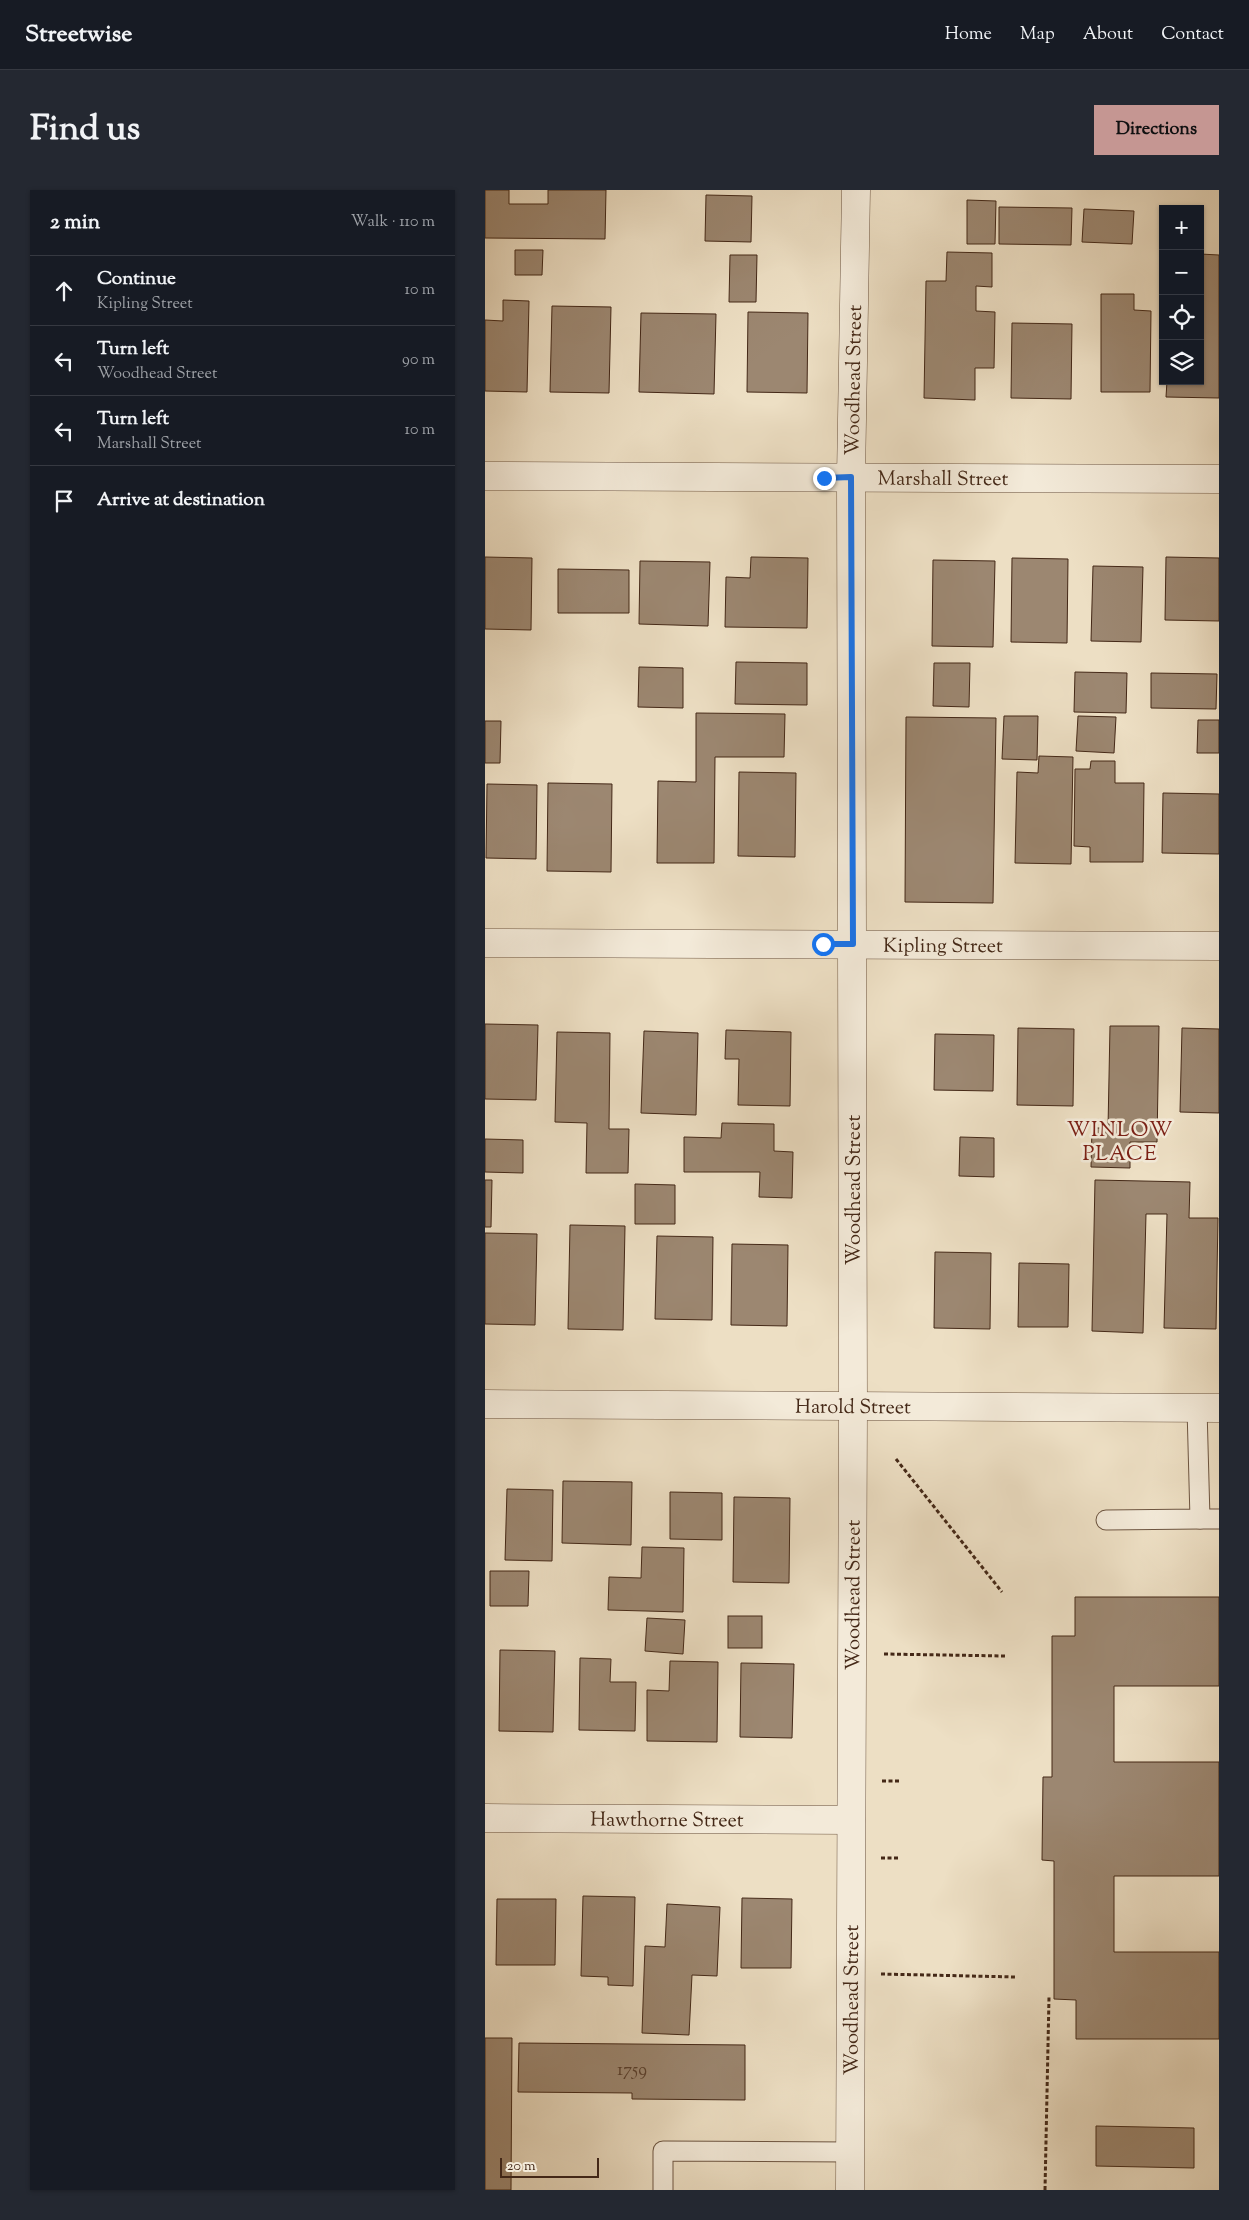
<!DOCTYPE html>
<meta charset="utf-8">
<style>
:root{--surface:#171b24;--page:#242831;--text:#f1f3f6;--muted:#9ea1a6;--line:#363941;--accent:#c59692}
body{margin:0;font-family:"Sorts Mill Goudy",serif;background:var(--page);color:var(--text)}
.controls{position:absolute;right:15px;top:15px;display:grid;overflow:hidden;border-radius:0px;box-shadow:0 1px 4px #0004}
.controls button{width:45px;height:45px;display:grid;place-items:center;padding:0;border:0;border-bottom:1px solid var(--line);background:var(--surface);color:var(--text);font:25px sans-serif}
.scale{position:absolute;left:15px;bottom:12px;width:99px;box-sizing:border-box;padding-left:5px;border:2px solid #442817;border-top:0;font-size:14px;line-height:18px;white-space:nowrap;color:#442817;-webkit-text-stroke:4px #f3ead9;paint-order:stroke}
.stop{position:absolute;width:15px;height:15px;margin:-11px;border:4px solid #1a73e8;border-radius:50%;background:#fff}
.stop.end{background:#1a73e8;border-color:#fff;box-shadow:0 1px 5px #0008}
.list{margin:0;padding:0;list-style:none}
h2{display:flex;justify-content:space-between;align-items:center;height:65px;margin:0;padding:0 20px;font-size:21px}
h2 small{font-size:16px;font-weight:400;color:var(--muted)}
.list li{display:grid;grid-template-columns:32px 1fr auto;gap:15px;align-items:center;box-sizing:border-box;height:70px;padding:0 20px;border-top:1px solid var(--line)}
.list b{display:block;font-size:19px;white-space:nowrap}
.list p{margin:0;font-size:16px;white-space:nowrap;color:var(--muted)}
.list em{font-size:16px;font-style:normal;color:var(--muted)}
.icon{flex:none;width:28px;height:28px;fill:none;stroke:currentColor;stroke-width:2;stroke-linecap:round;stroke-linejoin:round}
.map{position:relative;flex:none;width:734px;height:2000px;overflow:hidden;border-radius:0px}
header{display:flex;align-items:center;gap:30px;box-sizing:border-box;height:70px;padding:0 25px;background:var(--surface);border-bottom:1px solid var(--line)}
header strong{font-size:24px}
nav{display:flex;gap:28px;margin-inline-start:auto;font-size:18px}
.intro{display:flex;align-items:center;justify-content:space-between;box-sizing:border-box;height:120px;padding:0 30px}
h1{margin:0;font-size:35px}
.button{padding:12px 22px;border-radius:0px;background:var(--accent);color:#111;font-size:18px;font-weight:700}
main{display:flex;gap:30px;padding:0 30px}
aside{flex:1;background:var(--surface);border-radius:0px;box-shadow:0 1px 4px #0004}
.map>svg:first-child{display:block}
</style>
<header>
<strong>Streetwise</strong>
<nav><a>Home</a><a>Map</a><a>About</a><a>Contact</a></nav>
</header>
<div class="intro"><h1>Find us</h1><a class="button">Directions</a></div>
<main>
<aside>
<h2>2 min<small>Walk · 110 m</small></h2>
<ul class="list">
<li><svg class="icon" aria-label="ahead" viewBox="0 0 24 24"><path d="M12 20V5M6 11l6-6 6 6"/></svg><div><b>Continue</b><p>Kipling Street</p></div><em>10 m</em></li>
<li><svg class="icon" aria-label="left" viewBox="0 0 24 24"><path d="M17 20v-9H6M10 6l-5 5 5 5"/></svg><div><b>Turn left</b><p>Woodhead Street</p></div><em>90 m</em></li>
<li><svg class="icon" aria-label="left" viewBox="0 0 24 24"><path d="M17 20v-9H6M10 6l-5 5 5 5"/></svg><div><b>Turn left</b><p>Marshall Street</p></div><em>10 m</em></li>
<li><svg class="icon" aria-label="arrive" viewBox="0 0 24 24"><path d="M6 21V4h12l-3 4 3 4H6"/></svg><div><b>Arrive at destination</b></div></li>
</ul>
</aside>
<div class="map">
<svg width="734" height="2000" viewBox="0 0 734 2000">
<rect width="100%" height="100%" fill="#eddfc4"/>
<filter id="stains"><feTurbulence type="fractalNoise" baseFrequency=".004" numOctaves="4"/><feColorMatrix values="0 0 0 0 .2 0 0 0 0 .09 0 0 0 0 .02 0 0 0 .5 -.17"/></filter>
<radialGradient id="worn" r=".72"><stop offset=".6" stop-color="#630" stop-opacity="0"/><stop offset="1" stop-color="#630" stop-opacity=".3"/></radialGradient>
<g fill="#9c8771" stroke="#442817">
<path d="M0 0H24V14H63V0H121L120 49 0 48Z"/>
<path d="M221 5 267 6 266 52 220 51Z"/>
<path d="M482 10 511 11 510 54H482Z"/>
<path d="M514 17 587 18 586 55 514 54Z"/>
<path d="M599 19 649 21 647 54 597 52Z"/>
<path d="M30 60H58L57 85H30Z"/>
<path d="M462 62 507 63V97L491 96V121L510 122 509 178H490V210L439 208 441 91H461Z"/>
<path d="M715 64 734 65V208L681 207 682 191H715Z"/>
<path d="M245 65H272L271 112H244Z"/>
<path d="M616 104H649V120L666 121 665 202H616Z"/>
<path d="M18 110 44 111 42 202 0 201V130L18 131Z"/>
<path d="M67 116 126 117 124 203 65 202Z"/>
<path d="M263 122 323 123 322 203 262 202Z"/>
<path d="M156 123 231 124 229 204 154 202Z"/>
<path d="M527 133 587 134 586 209 526 208Z"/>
<path d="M0 367 47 368 46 440 0 439Z"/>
<path d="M266 367 323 368 322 438 240 437 241 387 265 388Z"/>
<path d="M681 367 734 368V431L680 430Z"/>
<path d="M527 368 583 369 582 453 526 452Z"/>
<path d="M448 370 510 371 508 457 447 456Z"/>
<path d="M155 371 225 372 223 436 154 434Z"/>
<path d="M608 376 658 377 656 452 606 451Z"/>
<path d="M73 379 144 380V423H73Z"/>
<path d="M251 472 322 473V515L250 514Z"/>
<path d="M449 473H485L484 517 448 516Z"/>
<path d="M154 477 198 478V518L153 517Z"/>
<path d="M590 482 642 483 641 523 589 522Z"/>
<path d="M666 483 732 484 731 519 666 518Z"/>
<path d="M211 523 300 524 299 567H230L229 673H172L173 591 211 592Z"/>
<path d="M519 526H553L552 570 517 569Z"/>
<path d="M593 526 631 527 629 563 591 561Z"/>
<path d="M421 527 511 528 508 713 420 712Z"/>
<path d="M713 530H734V563H712Z"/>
<path d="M0 531H16L15 573H0Z"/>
<path d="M554 566 588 567 586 674 530 673 532 582 553 583Z"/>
<path d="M606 571H630V593H659L658 672H605V657L589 656 590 579H605Z"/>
<path d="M254 582 311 583 310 667 253 666Z"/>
<path d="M63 593 127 594 126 682 62 681Z"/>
<path d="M2 594 52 595 51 669 1 668Z"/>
<path d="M678 603 734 604V664L677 663Z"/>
<path d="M0 834 53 835 51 910 0 909Z"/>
<path d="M625 836H674L672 952H645V978L606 977 607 938H623Z"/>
<path d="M533 838 589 839 588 916 532 915Z"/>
<path d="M697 838 734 839V923L695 922Z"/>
<path d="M241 840 306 842 305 916 253 915 254 869H240Z"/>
<path d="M159 841 213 843 211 925 156 923Z"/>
<path d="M72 842 125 843 124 939H144L143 983H101L102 933 70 932Z"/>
<path d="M450 844 509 845 508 901 449 900Z"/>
<path d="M237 933 289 934V961L308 962 307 1008 274 1007 275 982H199V947L236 948Z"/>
<path d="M475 947 509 948V987L474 986Z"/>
<path d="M0 949 38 950V983L0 982Z"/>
<path d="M0 990H7L6 1037H0Z"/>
<path d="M610 990 705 992 704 1028H733L731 1139 679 1138 682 1024H661L658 1143 607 1141Z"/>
<path d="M150 994 190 995V1034H150Z"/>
<path d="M85 1035 140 1036 138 1140 83 1139Z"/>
<path d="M0 1043 52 1044 50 1135 0 1134Z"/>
<path d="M172 1046 228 1047 227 1130 170 1129Z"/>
<path d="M247 1054 303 1055 302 1136 246 1135Z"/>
<path d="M450 1062 506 1063 505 1139 449 1138Z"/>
<path d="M534 1073 584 1074 583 1137H533Z"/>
<path d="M78 1291 147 1292 146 1355 77 1353Z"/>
<path d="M22 1299 68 1300 67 1371 20 1370Z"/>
<path d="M185 1302 237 1303V1350L185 1349Z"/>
<path d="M249 1307 305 1308 304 1393 248 1392Z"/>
<path d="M157 1357 199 1358 198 1422 123 1420 124 1387 156 1388Z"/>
<path d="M5 1381H44L43 1416H5Z"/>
<path d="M590 1407H734V1496H629V1572H734V1686H629V1762H734V1849H591V1810L569 1809V1671L557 1670 558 1587H567V1446H590Z"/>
<rect x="243" y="1426" width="34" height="32"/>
<path d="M162 1428 200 1430 198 1464 160 1461Z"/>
<path d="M15 1460 70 1461 68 1542 14 1541Z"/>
<path d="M95 1468 126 1469 125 1492H151L150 1541 94 1540Z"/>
<path d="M185 1471 233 1472 232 1552 162 1551V1500L184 1501Z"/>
<path d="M256 1473 309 1474 307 1548 255 1547Z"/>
<path d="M98 1706 150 1707 148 1796 123 1795V1787L96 1786Z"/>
<path d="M257 1708 307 1709 306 1778H256Z"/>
<path d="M12 1709H71L70 1775H11Z"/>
<path d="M182 1714 235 1717 232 1786 207 1785 204 1845 157 1843 160 1756 180 1757Z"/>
<path d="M0 1848H27L26 2000H0Z"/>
<path d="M34 1853 260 1855V1910L147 1909V1903L33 1902Z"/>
<path d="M611 1936 709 1938V1978L611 1976Z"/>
</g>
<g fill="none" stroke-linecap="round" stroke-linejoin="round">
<defs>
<g id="service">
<path d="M715 1329H734"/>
<path d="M621 1330 715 1329 712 1218"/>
<path d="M178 2000V1961L365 1962"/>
</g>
<g id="minor">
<path id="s1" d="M0 286 734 289"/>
<path id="s2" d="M0 753 734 756"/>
<path id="s3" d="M0 1214 734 1218"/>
<path id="s4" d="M0 1628 366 1630"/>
</g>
<g id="tertiary">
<path id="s5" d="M365 2000 368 1217 366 287 371 0"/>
</g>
</defs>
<use href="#service" stroke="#6e5642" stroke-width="21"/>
<use href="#minor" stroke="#6e5642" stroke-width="29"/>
<use href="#tertiary" stroke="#6e5642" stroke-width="29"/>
<g stroke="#442817" stroke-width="3" stroke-dasharray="4 2.5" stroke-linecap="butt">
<path d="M411 1269 517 1402"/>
<path d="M399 1464 520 1466"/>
<path d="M397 1591H414"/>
<path d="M396 1668H414"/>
<path d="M396 1784 530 1787"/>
<path d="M560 2000 564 1807"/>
</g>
<use href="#service" stroke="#f3ead9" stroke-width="19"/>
<use href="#minor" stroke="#f3ead9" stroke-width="28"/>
<use href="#tertiary" stroke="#f3ead9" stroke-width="28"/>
</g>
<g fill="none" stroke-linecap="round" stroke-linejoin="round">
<path stroke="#1a73e8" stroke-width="6" d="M338 754H368L366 287 339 288"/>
</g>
<g text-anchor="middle" stroke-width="5" stroke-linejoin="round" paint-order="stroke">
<g font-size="18" fill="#5a402e">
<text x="147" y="1885">1759</text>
</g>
<g font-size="20" fill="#442817" stroke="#f3ead9">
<text dy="7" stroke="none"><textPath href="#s5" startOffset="1810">Woodhead Street</textPath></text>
<text dy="7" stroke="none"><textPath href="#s1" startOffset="458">Marshall Street</textPath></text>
<text dy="7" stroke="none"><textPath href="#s2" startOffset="458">Kipling Street</textPath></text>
<text transform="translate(368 1000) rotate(-90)" y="7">Woodhead Street</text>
<text dy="7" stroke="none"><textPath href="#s3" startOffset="368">Harold Street</textPath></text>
<text dy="7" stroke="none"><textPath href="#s5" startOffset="595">Woodhead Street</textPath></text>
<text dy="7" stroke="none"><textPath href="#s4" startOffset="182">Hawthorne Street</textPath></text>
<text dy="7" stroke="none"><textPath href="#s5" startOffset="190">Woodhead Street</textPath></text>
</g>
<g font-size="21" letter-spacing="1" fill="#7a1f14" stroke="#f3ead9">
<text x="635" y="946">WINLOW<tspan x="635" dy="24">PLACE</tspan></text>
</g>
</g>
<rect width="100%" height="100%" filter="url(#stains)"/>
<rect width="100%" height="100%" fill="url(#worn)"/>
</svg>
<div class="controls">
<button>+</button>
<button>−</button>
<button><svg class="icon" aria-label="locate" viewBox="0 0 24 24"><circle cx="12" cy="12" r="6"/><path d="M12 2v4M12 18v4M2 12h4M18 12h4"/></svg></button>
<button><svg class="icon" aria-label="layers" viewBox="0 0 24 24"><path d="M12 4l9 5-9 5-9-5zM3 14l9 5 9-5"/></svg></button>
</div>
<div class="scale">20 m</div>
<div class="stop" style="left:338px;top:754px"></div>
<div class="stop end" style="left:339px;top:288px"></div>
</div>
</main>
